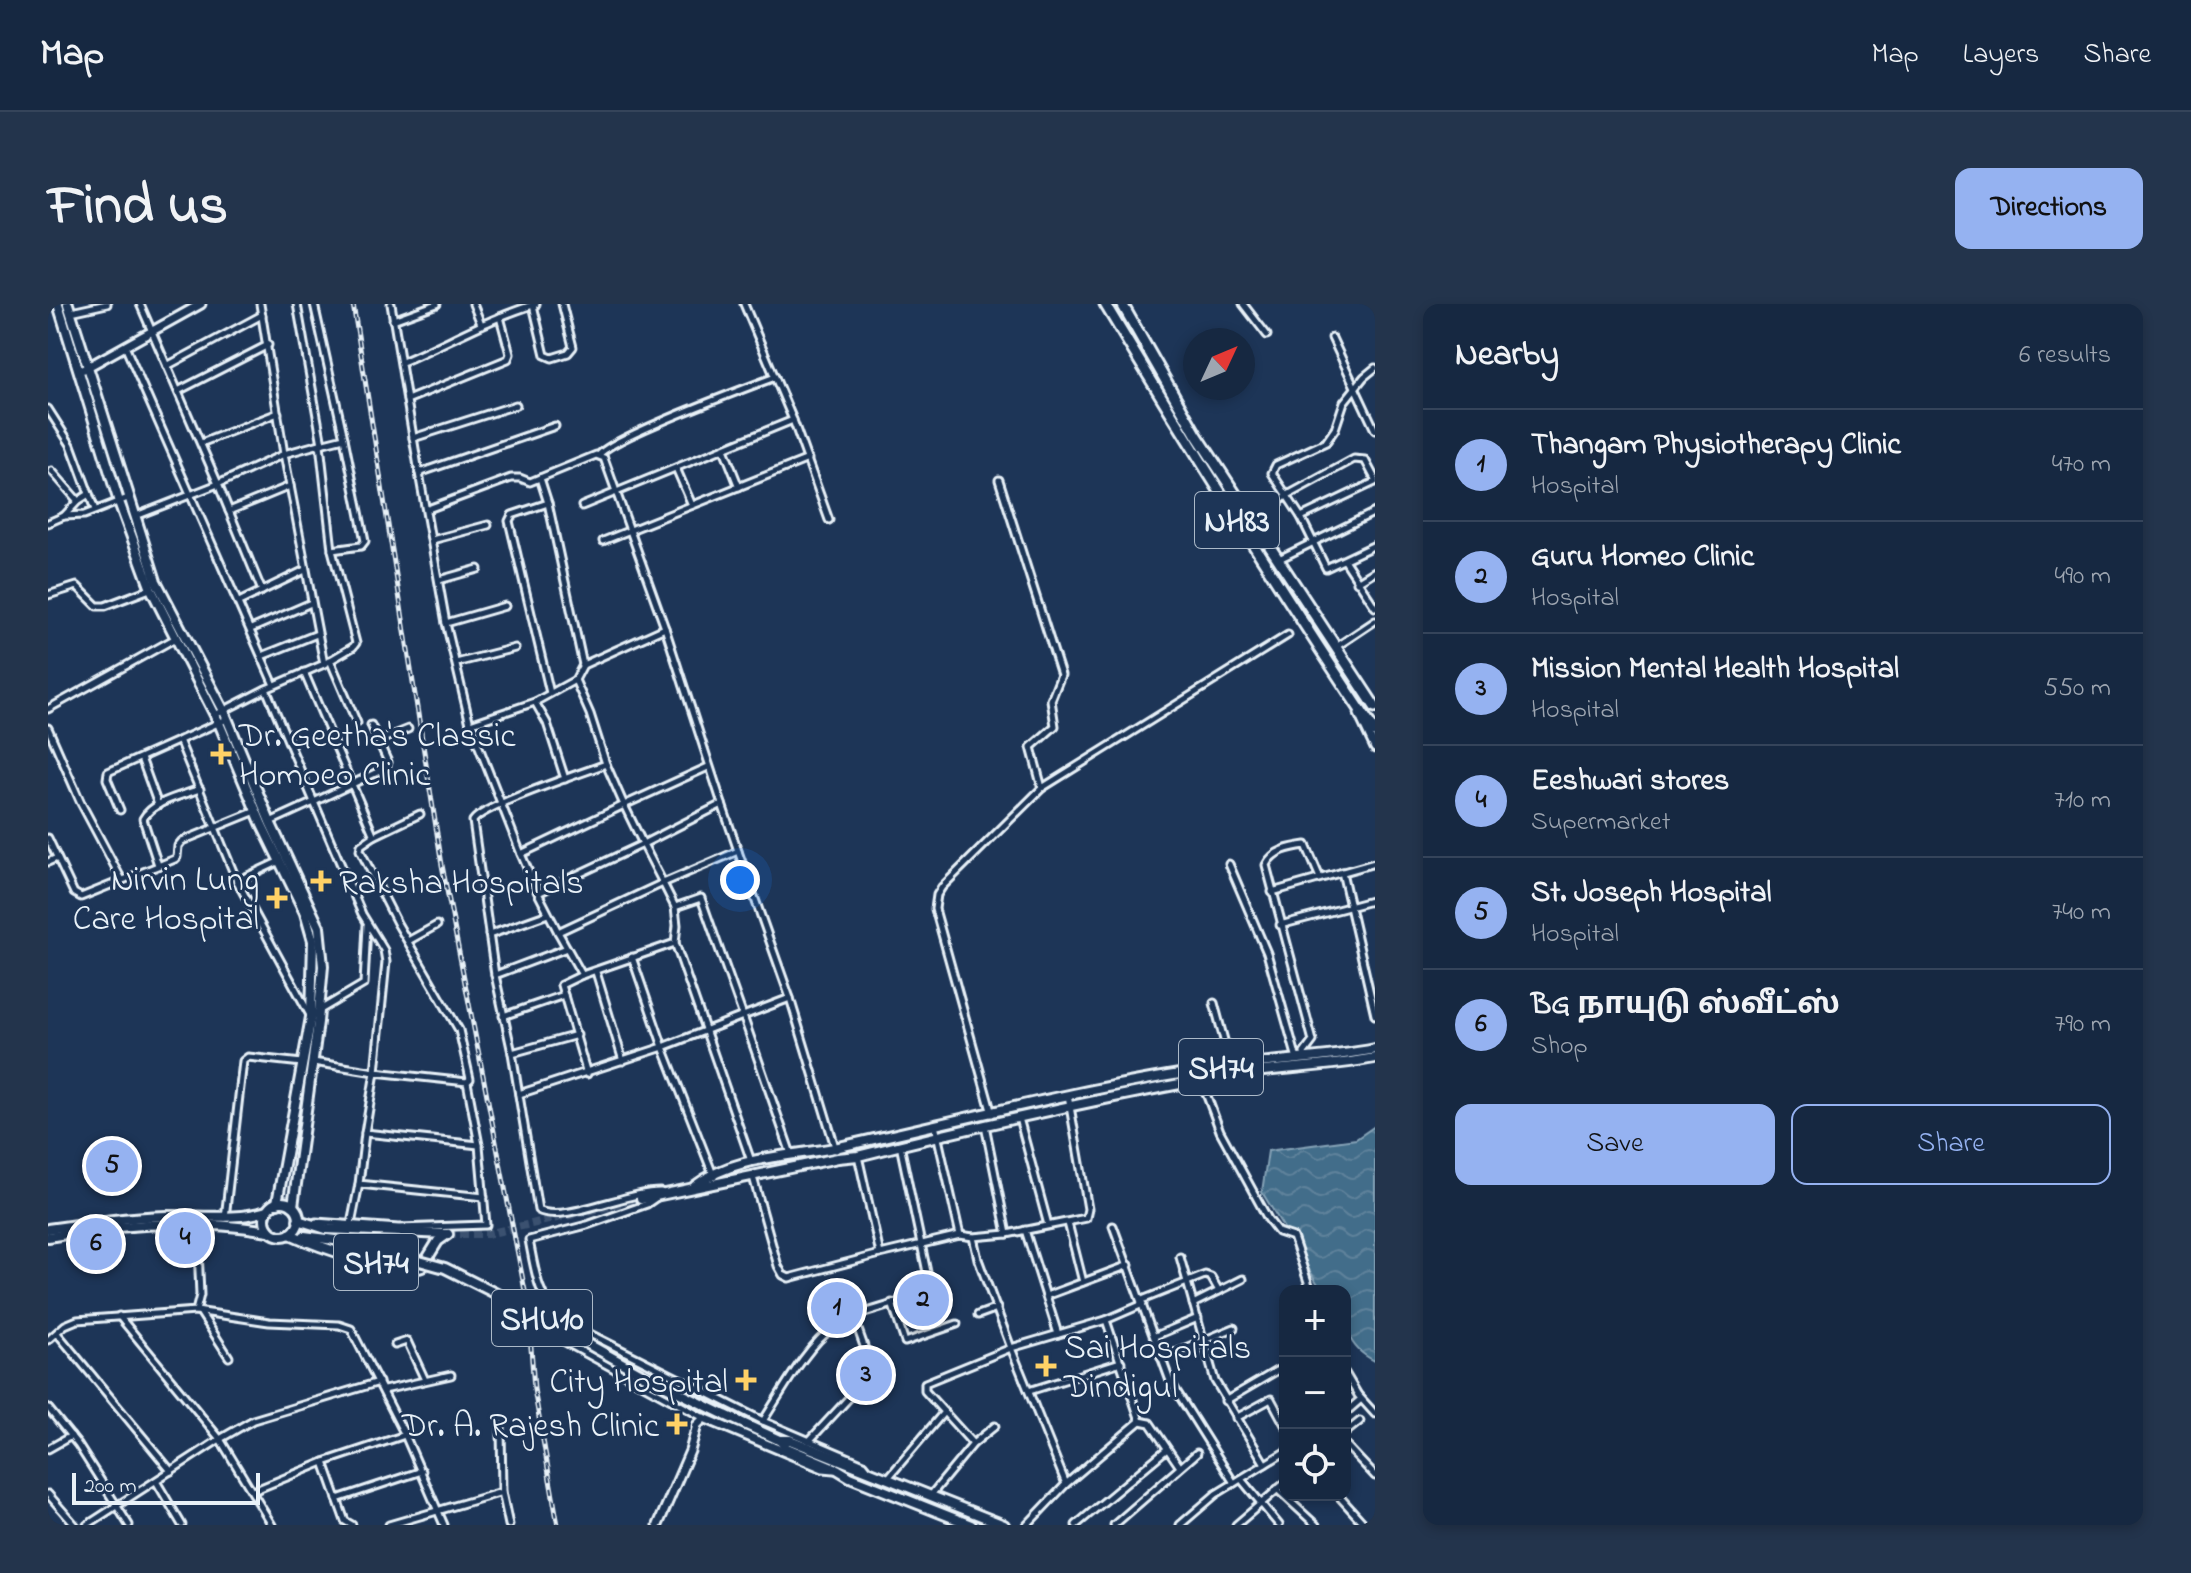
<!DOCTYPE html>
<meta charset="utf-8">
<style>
:root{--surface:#162841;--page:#23344c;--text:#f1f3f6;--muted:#9ea6b1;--line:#35445a;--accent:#95b2f1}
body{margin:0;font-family:"Indie Flower","Noto Sans Tamil",sans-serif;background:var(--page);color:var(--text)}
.controls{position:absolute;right:24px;bottom:24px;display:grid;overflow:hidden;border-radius:16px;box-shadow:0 4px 12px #0003}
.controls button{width:72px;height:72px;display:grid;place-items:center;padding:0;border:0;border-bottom:2px solid var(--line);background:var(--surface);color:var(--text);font:40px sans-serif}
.compass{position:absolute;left:1135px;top:24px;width:72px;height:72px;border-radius:50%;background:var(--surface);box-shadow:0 4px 12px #0003;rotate:46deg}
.scale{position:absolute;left:24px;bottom:20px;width:188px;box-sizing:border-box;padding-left:8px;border:4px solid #e8f1f8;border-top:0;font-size:22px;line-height:28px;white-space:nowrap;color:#e8f1f8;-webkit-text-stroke:6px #1d3557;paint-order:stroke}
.you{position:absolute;left:692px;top:576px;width:28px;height:28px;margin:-20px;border:6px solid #fff;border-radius:50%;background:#1a73e8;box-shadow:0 0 0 12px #1a73e833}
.badge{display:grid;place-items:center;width:52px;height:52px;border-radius:50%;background:var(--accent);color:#111;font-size:26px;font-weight:700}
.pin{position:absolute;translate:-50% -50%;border:4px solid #fff;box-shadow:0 2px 8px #0006}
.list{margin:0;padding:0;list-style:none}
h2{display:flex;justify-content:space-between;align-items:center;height:104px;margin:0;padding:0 32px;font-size:34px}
h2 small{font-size:26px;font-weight:400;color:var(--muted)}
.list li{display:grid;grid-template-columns:52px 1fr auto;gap:24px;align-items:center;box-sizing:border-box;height:112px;padding:0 32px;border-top:2px solid var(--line)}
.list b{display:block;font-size:30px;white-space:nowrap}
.list p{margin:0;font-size:26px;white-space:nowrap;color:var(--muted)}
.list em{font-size:26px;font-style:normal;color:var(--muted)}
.actions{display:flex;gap:16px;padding:24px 32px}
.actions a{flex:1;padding:18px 0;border:2px solid var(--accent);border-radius:16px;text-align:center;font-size:28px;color:var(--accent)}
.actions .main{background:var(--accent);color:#111}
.icon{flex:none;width:44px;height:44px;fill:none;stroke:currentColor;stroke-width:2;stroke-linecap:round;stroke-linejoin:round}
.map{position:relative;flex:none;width:1327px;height:1221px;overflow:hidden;border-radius:16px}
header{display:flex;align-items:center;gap:48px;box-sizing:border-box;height:112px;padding:0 40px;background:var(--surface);border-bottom:2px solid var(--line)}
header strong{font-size:38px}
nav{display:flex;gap:44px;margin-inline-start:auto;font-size:28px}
.intro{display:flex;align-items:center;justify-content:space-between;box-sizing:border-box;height:192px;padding:0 48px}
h1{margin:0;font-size:56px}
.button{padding:20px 36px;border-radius:16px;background:var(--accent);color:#111;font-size:28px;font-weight:700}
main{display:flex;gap:48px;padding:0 48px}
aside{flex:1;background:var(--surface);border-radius:16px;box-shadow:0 4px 12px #0003}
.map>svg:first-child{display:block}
</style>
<header>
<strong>Map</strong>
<nav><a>Map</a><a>Layers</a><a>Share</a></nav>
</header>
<div class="intro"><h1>Find us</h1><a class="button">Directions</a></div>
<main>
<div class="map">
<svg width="1327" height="1221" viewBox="0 0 1327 1221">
<defs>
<pattern id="water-waves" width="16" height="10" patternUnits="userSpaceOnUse" patternTransform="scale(2)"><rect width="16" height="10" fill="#436d8a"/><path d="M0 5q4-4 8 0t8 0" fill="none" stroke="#5e829b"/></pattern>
</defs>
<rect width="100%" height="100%" fill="#1d3557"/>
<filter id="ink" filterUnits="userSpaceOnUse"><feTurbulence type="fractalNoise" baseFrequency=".0125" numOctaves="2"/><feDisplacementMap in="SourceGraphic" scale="16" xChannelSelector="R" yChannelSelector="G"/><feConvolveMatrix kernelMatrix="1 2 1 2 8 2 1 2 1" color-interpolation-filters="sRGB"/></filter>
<g filter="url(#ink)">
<path fill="url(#water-waves)" stroke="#85a2b6" stroke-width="2" d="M1327 822V1057C1295 1042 1297 1018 1297 987H1274L1214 888 1220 847 1308 835Z"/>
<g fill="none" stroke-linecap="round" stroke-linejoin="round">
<path stroke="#3b516f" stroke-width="8" stroke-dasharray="8 4" stroke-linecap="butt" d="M400 930H439L593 895"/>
<defs>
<g id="minor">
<path d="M92 0 170 180 214 287"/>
<path d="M212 0 236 150 272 140 284 246 308 339 305 343 276 360"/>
<path d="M249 0 274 140"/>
<path d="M266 0 296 134 272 140"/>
<path d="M343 0 371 169"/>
<path d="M425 0 433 20"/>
<path d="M696 0 745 116 781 216"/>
<path d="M1195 0 1219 31"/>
<path d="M485 1 497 51 504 54 520 49 525 43 514 0"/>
<path d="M23 8 59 0"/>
<path d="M345 16 389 0"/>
<path d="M1284 34 1327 126"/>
<path d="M77 42 226 381"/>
<path d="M354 58C399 39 441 14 488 0"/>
<path d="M119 62 214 11"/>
<path d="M1327 64 1316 73 1296 98 1287 125 1278 138 1228 161 1224 169 1253 213 1278 264 1327 241"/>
<path d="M130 87 220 41"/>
<path d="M359 96 460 55 462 50 452 13"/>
<path d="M0 105 23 141 47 206"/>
<path d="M507 122 371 169 398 319 422 420 473 550 576 501 558 460C534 469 435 501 425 517L447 671 464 749 490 906C515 920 580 887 613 888"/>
<path d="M365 134 468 101"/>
<path d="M153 139 230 109"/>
<path d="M676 145 691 183"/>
<path d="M551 151C564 133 698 84 727 73"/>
<path d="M628 164 644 201"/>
<path d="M4 167 30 197"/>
<path d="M492 174 500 199 535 361"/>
<path d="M951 176 1013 371 1003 396 1007 422 983 443 994 484"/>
<path d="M500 199 464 211 461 217 502 389"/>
<path d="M534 202 745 116"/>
<path d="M380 205 463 174H472L482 178 548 151 556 154 617 324 674 500"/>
<path d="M181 207 242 182"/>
<path d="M16 212 30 197 41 190"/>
<path d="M88 212 170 180 236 150 276 360 218 385 167 411"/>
<path d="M1253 213 1327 178"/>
<path d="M0 219 16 212 36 211 80 194"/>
<path d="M1207 220 1238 192 1306 155 1317 156 1327 175"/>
<path d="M384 236 440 221"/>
<path d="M555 237 760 155"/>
<path d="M284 246 313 242 317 237 296 134"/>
<path d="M1231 255 1327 208"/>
<path d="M1297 257 1327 303"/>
<path d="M391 276 430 265"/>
<path d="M1309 278 1327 267"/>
<path d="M0 291 29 282 49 302H57L102 285"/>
<path d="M191 298 257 266"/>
<path d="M398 319 457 302"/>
<path d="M203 325 263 299"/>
<path d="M1288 343 1327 317"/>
<path d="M214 352 269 330"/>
<path d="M282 356 309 419"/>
<path d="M408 359 467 344"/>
<path d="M256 368 326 532 372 510"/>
<path d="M527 376 542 410 558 460"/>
<path d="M218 385 266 498 338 464 340 458 323 421"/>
<path d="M487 398 499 419 517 475"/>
<path d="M0 405 126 335"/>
<path d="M422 420 487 398 527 376 535 361 617 324"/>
<path d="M0 424 33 499 74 576"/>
<path d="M131 436 189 577 263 713"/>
<path d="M330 437 360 425"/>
<path d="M93 454 110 501"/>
<path d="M674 500 690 547 615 579 595 540Z"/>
<path d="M72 506 59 475 60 468 179 415"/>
<path d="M222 518 266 498 314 610 336 646 338 658 327 768 265 758"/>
<path d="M0 534 26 589 33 593 127 555 129 553 130 542 134 537 208 507"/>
<path d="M473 550 490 589 595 540 576 501 660 463"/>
<path d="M0 558 9 554"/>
<path d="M1181 560 1219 649 1249 755"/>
<path d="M110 561 95 515C105 497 133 492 152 485"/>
<path d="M1294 568 1327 711"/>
<path d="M189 577 232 557"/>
<path d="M1224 588 1327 559"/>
<path d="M490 589 510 628 615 579 627 603"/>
<path d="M1232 621 1327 596"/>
<path d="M510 628 534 671 627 639 629 621 627 603 653 594 695 712 742 694 690 547"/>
<path d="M441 631 500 610"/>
<path d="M360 637 389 621"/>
<path d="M627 639 703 857"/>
<path d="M584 653 615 743 666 873"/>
<path d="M548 668 575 757"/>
<path d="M447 671 519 644"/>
<path d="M534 671 513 681 539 770"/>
<path d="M742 694 788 846"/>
<path d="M1166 699 1183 762"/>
<path d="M272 706 316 680 319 621"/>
<path d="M455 712 516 691"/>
<path d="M464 749 529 731"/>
<path d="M1257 754 1256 749 1265 737 1218 561C1225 546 1243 543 1258 541L1272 574"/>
<path d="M1153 776 1172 827 1220 915 1230 928 1245 933 1263 987"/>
<path d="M419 778 327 768 317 829 431 841"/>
<path d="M471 790 615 743 695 712 743 850"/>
<path d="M944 810 887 605 889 591 894 583 994 484 1240 331"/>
<path d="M971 814 1000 921"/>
<path d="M887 821 912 931"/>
<path d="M937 821 959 930"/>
<path d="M317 829 311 880 436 893"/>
<path d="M705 873 730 962 735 971 741 974 832 950 810 852"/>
<path d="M177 914 195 757 200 753 254 759"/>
<path d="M268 918 351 924 438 921 431 841 419 778 422 775 411 726 349 619 312 546 313 541 326 532"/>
<path d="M1020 919 1035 978"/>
<path d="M303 920 311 880"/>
<path d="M1065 922 1122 1077 1186 1179"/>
<path d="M977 926 1010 1030"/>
<path d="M925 933 930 955 963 1044 1018 1180 979 1221"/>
<path d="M832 950 912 931 925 933 959 930 1038 914 1040 905 1020 791"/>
<path d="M1132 953 1167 1077 1217 1160"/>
<path d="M998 992 1081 961"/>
<path d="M1094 996 1157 971 1163 973 1171 987"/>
<path d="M844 999 857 1038 909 1020"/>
<path d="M1145 1000 1195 975"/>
<path d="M148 1007 221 1018 291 1021 303 1025 357 1131 396 1221"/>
<path d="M152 1008 181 1053"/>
<path d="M930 1011 949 1004"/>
<path d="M71 1012 172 1135 224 1221"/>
<path d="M806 1014 824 1065"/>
<path d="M512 1015C489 992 487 966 481 936L539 921 599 900 609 893"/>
<path d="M1058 1016 1092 1117 1102 1119 1132 1163"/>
<path d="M9 1029 123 1167"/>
<path d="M1107 1032 1150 1014"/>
<path d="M0 1036 17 1021 29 1016 148 1007 152 991 149 920"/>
<path d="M347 1041 359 1037 377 1076"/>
<path d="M1113 1054 1186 1024"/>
<path d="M1297 1069 1310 1091 1327 1110"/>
<path d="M336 1086 403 1071"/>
<path d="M981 1087 1073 1058"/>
<path d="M1177 1097 1230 1066 1237 1067"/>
<path d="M0 1104 30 1141 81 1221"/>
<path d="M1297 1109 1313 1095"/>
<path d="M656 1114 506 1032 512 1015 715 1117"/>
<path d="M1188 1114 1223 1095 1237 1121"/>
<path d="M453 1123 454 1188 461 1221"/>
<path d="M1297 1129 1312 1117"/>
<path d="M761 1137 813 1081"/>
<path d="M925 1140 877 1087V1079L963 1044 1058 1016 1095 1000"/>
<path d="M1297 1140 1327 1172"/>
<path d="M0 1145 23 1132"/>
<path d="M276 1158 297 1217 304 1221"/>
<path d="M820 1165 816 1160 715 1117C734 1088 758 1042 787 1022 812 1005 859 1002 880 983V973L852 841"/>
<path d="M840 1174 896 1108"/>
<path d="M1193 1175 1231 1221"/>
<path d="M108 1177 134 1221"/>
<path d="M1018 1180 1092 1117"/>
<path d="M1229 1185 1268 1221"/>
<path d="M205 1187 276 1158 357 1131"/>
<path d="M0 1190 27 1221"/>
<path d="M883 1191 925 1140 947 1122"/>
<path d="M1290 1191 1317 1221"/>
<path d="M289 1195 374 1167"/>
<path d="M39 1221 172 1135 205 1116 331 1078"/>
<path d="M341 1221 454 1188"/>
<path d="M1028 1221 1119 1145"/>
<path d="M1066 1221 1149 1149"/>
<path d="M1132 1221 1168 1190 1237 1148"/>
<path d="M1188 1221 1237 1179"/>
<path d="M1326 1221 1327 1220"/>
</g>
<g id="tertiary">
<path d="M36 65 153 0"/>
<path d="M1311 410 1327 444"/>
<path d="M610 1221 642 1147 649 1121 656 1114 775 1164 786 1165"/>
</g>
<g id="secondary">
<path d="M10 0 71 198 103 285 171 419 214 521 257 609 265 637 263 713 229 899"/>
<path d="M20 0 108 277 176 407 222 518 271 623 275 662 270 718 245 902"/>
</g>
<g id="primary">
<path d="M647 882C686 851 744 853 791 843 917 815 1043 782 1171 764 1223 756 1275 755 1327 745"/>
<path d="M593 895 790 854 810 852C928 822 1049 795 1169 773 1221 764 1275 764 1327 754"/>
<circle cx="234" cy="915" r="17"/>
<path d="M250 916 278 925 399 930"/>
<path d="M0 925C40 919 79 913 119 912 153 911 186 917 219 907"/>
<path d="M242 930C266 941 351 972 374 963L390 937 400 930"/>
<path d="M256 932 302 938"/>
<path d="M0 933C74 919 146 915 221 927"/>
<path d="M677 1111 731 1136 739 1144 789 1165 802 1173 923 1221"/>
<path d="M731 1136H742L956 1221"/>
</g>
<g id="trunk">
<path d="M1057 0C1144 145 1233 287 1327 428"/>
<path d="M1074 0 1148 130 1327 403"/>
</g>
</defs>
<use href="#minor" stroke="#e8f1f8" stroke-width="11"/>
<use href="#tertiary" stroke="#e8f1f8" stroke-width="13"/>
<use href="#secondary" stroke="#e8f1f8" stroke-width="14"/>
<use href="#primary" stroke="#e8f1f8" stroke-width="14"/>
<use href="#trunk" stroke="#e8f1f8" stroke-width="15"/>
<use href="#minor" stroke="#1d3557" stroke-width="5"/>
<use href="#tertiary" stroke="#1d3557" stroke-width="7"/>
<use href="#secondary" stroke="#1d3557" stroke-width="8"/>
<use href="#primary" stroke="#1d3557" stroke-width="8"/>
<use href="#trunk" stroke="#1d3557" stroke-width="9"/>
<defs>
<path id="rail" d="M305 0 394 561 480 1002 486 1085 510 1221"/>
</defs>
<use href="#rail" stroke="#e8f1f8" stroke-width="5"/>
<use href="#rail" stroke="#1d3557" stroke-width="2" stroke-dasharray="6" stroke-linecap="butt"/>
<defs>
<path id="primary-bridge" d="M302 938 397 964 469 1000 597 1072 677 1111"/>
</defs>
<use href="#primary-bridge" stroke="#e8f1f8" stroke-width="14" stroke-linecap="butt"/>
<use href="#primary-bridge" stroke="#1d3557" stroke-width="8"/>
</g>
</g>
<g fill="#ffd166" stroke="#1d3557" stroke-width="3">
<path d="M169 438h8v8h8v8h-8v8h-8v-8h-8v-8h8z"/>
<path d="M269 565h8v8h8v8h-8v8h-8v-8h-8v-8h8z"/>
<path d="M225 582h8v8h8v8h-8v8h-8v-8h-8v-8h8z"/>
<path d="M994 1050h8v8h8v8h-8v8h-8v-8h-8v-8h8z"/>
<path d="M694 1064h8v8h8v8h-8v8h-8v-8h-8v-8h8z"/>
<path d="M625 1108h8v8h8v8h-8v8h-8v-8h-8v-8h8z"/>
</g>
<g text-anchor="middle" stroke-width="6" stroke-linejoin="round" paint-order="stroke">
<g fill="#1d3557" stroke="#abb9c8" stroke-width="2">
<rect x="1147" y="188" width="84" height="56" rx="6"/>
<rect x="1131" y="735" width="84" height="56" rx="6"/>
<rect x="286" y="930" width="84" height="56" rx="6"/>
<rect x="444" y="986" width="100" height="56" rx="6"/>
</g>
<g font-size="32" font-weight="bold" fill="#e8f1f8">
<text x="1189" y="227">NH83</text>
<text x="1173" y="774">SH74</text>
<text x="328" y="969">SH74</text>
<text x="494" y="1025">SHU10</text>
</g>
<g font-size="34" fill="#e8f1f8" stroke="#1d3557" text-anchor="start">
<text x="191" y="442">Dr. Geetha's Classic<tspan x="191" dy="39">Homoeo Clinic</tspan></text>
<text x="211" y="586" text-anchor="end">Nirvin Lung<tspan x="211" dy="39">Care Hospital</tspan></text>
<text x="291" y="589">Raksha Hospitals</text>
<text x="1016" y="1054">Sai Hospitals<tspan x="1016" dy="39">Dindigul</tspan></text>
<text x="680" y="1088" text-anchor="end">City Hospital</text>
<text x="611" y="1132" text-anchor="end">Dr. A. Rajesh Clinic</text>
</g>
</g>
</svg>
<div class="controls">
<button>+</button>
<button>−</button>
<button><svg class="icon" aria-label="locate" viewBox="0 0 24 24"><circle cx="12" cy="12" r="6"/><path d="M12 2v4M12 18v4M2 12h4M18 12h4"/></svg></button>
</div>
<svg class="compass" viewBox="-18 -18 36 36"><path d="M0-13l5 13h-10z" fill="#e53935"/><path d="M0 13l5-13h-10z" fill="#9ea6b1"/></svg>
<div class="scale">200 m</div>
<div class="you"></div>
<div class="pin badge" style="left:789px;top:1004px">1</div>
<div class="pin badge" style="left:875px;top:996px">2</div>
<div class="pin badge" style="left:818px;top:1071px">3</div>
<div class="pin badge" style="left:137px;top:934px">4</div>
<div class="pin badge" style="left:64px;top:862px">5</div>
<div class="pin badge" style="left:48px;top:940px">6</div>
</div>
<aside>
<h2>Nearby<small>6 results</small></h2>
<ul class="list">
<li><span class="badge">1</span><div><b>Thangam Physiotherapy Clinic</b><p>Hospital</p></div><em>470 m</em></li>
<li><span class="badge">2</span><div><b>Guru Homeo Clinic</b><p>Hospital</p></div><em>490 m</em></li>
<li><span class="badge">3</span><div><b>Mission Mental Health Hospital</b><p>Hospital</p></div><em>550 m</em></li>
<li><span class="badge">4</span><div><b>Eeshwari stores</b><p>Supermarket</p></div><em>710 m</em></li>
<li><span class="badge">5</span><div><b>St. Joseph Hospital</b><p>Hospital</p></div><em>740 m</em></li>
<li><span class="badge">6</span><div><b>BG நாயுடு ஸ்வீட்ஸ்</b><p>Shop</p></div><em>790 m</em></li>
</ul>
<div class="actions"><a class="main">Save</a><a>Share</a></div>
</aside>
</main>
